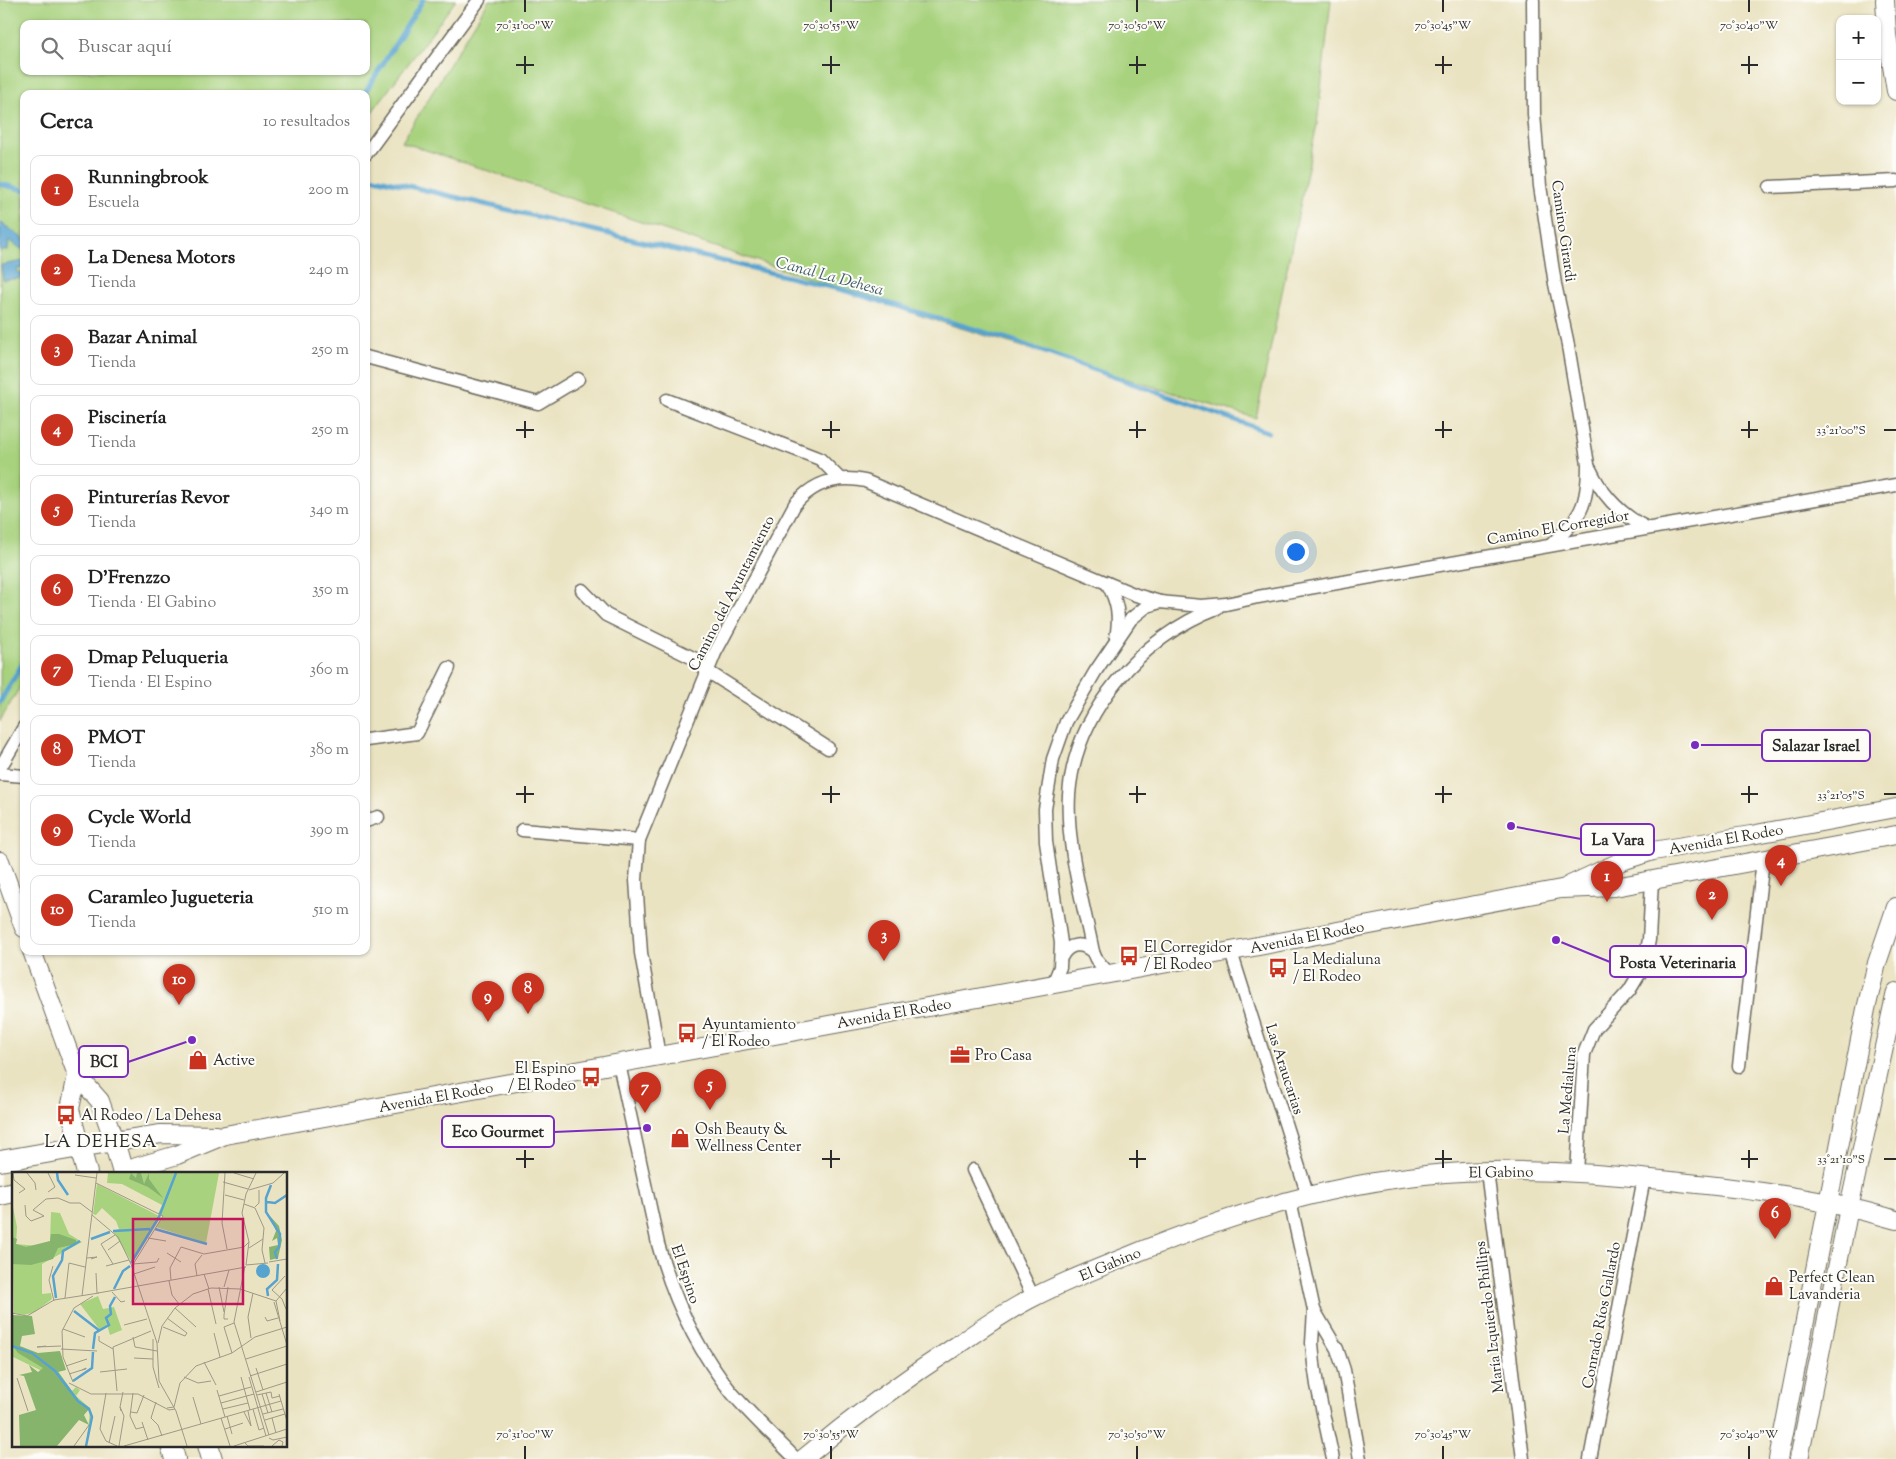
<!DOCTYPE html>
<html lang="es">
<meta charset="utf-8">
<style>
:root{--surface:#fff;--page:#f6f6f6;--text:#222;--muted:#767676;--line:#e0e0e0;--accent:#c8321e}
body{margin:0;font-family:"Sorts Mill Goudy",serif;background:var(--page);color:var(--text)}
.controls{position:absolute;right:15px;top:15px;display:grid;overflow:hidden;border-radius:10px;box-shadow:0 1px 4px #0004}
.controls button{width:45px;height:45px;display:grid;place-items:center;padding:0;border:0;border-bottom:1px solid var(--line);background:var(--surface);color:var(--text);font:25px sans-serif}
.you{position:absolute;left:1295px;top:551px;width:18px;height:18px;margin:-12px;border:4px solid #fff;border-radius:50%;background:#1a73e8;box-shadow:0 0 0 8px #1a73e833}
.badge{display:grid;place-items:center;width:32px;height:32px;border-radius:50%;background:var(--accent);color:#fff;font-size:16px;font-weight:700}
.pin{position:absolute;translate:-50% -41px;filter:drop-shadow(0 1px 2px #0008)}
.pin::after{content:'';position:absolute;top:26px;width:18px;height:15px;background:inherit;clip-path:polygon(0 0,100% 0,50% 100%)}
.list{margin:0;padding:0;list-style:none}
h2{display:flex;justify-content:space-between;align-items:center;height:65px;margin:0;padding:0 20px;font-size:21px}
h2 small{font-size:16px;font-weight:400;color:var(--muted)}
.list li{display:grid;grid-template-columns:32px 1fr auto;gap:15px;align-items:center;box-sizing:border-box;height:70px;margin:0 10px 10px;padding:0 10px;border:1px solid var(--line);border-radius:10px}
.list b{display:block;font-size:19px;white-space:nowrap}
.list p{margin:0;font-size:16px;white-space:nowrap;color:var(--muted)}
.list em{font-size:16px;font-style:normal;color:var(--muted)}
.icon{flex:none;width:28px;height:28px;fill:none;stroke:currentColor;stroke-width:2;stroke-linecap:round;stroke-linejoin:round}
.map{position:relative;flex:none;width:1896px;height:1459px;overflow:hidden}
.search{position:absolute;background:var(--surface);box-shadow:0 1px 4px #0004;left:20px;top:20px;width:350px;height:55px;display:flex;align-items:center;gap:12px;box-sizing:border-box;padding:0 18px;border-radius:10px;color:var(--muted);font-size:19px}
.panel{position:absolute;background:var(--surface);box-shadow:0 1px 4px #0004;left:20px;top:90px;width:350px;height:865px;border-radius:10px}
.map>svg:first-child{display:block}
</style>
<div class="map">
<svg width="1896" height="1459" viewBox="0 0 1896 1459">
<rect width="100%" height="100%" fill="#fdfcf7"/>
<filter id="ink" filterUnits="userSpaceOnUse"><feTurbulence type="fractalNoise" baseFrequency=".02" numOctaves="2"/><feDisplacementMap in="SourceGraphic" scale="10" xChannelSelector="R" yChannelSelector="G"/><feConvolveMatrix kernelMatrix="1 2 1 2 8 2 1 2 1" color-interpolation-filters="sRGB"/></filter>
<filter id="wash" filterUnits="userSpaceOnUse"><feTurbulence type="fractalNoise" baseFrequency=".0096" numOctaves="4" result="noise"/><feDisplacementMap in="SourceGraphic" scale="20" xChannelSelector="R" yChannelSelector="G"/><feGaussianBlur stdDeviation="1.12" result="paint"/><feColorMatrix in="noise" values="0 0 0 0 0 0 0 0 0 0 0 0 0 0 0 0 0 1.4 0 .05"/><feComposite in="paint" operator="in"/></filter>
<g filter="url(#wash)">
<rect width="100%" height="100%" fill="#eae3c2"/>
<g fill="#a8d27e" stroke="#6a7e54" fill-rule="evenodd">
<path d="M0 0H456L366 120V94H24V680L0 721ZM24 24H366V71H24Z"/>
<path d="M489 0H1331L1317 124 1256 418 921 316 402 142Z"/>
</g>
<g fill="#57a3cf" stroke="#41677d">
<path d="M0 222 24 239V251L9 240 8 250 0 251Z"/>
<path d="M24 261V268L17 269 18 273H24V278L3 280 1 265Z"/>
</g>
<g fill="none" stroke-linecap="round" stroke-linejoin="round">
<g stroke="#57a3cf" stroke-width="5">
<path d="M364 94 423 0"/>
<path d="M375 178 843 290 1014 341 1268 432"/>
<path d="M0 184 24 190"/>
<path d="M0 702 24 661"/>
</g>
</g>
</g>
<g filter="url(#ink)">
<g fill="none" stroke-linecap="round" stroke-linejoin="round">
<defs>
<g id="street">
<path d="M1533 0 1534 114 1540 186 1555 284 1567 340 1588 464C1588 507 1581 516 1551 545"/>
<path d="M366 154 479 0"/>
<path d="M1770 187 1896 181"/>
<path d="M366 357 538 403 578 379"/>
<path d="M667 400 820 459 839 478"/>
<path d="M1590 469C1602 495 1621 515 1647 528"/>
<path d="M1107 583C1118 602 1120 617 1116 638"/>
<path d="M582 590 606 615 695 659 707 671 828 748"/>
<path d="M366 740 417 733 449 668"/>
<path d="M0 768 24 727"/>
<path d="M0 774 24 776"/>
<path d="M366 821 378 817"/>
<path d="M522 830 639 840"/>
<path d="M1231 952 1308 1196"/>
<path d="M1062 956C1069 943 1082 942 1093 952"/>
<path d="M1109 974 1096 959 1093 952C1083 901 1066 847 1069 795 1075 712 1141 637 1217 608"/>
<path d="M1053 984 1060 967 1061 943 1046 842 1045 809 1053 759 1066 722 1095 672 1131 619 1147 606 1160 602 1201 606 1226 604 1258 597 1896 485"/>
<path d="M659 1056 641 953 636 880 639 840 715 653 795 504C814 482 837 475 865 481L1107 583 1136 595 1160 602"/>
<path d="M619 1064 658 1244C673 1298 696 1349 732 1393 752 1416 774 1437 796 1459"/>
<path d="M1739 1066 1763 860"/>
<path d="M973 1170 1033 1297"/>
<path d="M1487 1171 1523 1459"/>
<path d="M1577 1173 1584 1054 1594 1029 1629 991 1643 968 1649 940 1652 880"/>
<path d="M1290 1201 1314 1310 1312 1343 1314 1364 1317 1385 1333 1459"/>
<path d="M1314 1310 1337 1349 1344 1370 1360 1459"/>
<path d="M1590 1459 1644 1178"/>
</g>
<g id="secondary">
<path d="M1885 0 1887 35 1896 91"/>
<path d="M0 861 24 928"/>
<path d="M1568 886 1622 861 1653 851 1751 835 1896 808"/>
<path d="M32 951 77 1075 100 1101 114 1141 161 1134 217 1135"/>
<path d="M77 1075 70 1109 80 1147"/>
<path d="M123 1171 177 1155 225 1135 1109 974 1561 889 1615 887 1896 835"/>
<path d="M803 1459C853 1417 905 1379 959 1344 983 1327 1008 1310 1034 1297 1065 1281 1098 1268 1131 1255 1244 1209 1365 1173 1489 1171 1549 1170 1611 1174 1671 1181 1746 1189 1823 1198 1896 1220"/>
<path d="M1778 1459 1866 1009 1877 963 1896 907"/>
<path d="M1799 1459 1849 1208 1896 992"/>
</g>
<g id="primary">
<path d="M80 1147 87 1173"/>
<path d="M0 1161 114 1141 123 1173"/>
<path d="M0 1195 14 1192"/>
<path d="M171 1445 175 1459"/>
<path d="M208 1445 212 1459"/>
</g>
</defs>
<use href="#street" stroke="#6e6b60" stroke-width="15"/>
<use href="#secondary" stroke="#6e6b60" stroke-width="20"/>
<use href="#primary" stroke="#6e6b60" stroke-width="22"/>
<use href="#street" stroke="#fff" stroke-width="12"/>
<use href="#secondary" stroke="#fff" stroke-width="18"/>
<use href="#primary" stroke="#fff" stroke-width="20"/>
</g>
</g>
<path fill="none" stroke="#2b2b2b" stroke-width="2" d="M525 0V12M831 0V12M1137 0V12M1443 0V12M1749 0V12M525 56V74M831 56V74M1137 56V74M1443 56V74M1749 56V74M516 65H534M822 65H840M1129 65H1146M1435 65H1452M1741 65H1758M525 421V438M831 421V438M1137 421V438M1443 421V438M1749 421V438M516 430H534M822 430H840M1129 430H1146M1435 430H1452M1741 430H1758M1884 430H1896M525 786V803M831 786V803M1137 786V803M1443 786V803M1749 786V803M516 794H534M822 794H840M1129 794H1146M1435 794H1452M1741 794H1758M1884 794H1896M525 1150V1168M831 1150V1168M1137 1150V1168M1443 1150V1168M1749 1150V1168M516 1159H534M822 1159H840M1129 1159H1146M1435 1159H1452M1741 1159H1758M1884 1159H1896M525 1446V1459M831 1446V1459M1137 1446V1459M1443 1446V1459M1749 1446V1459"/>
<defs>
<symbol id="bus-bare" viewBox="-9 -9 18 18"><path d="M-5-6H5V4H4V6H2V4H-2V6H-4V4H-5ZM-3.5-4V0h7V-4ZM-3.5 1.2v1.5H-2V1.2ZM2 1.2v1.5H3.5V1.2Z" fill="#c8321e" stroke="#fdfcf7" stroke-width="2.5" paint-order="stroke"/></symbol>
<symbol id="office-bare" viewBox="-9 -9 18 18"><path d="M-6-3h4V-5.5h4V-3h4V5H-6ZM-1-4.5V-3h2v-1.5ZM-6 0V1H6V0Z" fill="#c8321e" stroke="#fdfcf7" stroke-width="2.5" paint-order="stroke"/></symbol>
<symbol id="shop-bare" viewBox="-9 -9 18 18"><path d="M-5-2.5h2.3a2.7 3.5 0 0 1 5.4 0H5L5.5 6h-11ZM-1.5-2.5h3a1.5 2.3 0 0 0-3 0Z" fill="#c8321e" stroke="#fdfcf7" stroke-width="2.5" paint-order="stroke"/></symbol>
</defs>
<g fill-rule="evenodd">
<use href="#bus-bare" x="1115" y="942" width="28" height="28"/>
<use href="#bus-bare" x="1264" y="954" width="28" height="28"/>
<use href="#bus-bare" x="673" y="1019" width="28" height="28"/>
<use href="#office-bare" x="946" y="1041" width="28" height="28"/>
<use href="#shop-bare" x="184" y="1046" width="28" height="28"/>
<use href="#bus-bare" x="577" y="1063" width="28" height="28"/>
<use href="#bus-bare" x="52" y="1101" width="28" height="28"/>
<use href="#shop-bare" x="666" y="1124" width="28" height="28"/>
<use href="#shop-bare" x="1760" y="1272" width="28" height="28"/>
</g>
<g text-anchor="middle" stroke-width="4" stroke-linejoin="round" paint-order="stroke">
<g font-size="15" fill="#2b2b2b" stroke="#fdfcf7">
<text transform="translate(1564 231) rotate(82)" y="5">Camino Girardi</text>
<text transform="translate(1558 527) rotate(-10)" y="5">Camino El Corregidor</text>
<text transform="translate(731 593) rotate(-63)" y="5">Camino del Ayuntamiento</text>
<text transform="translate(1726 839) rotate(-10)" y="5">Avenida El Rodeo</text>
<text transform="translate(1307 937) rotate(-11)" y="5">Avenida El Rodeo</text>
<text transform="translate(894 1013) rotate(-10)" y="5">Avenida El Rodeo</text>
<text transform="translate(1285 1069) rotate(72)" y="5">Las Araucarias</text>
<text transform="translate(1567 1090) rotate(-85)" y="5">La Medialuna</text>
<text transform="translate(436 1097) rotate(-10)" y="5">Avenida El Rodeo</text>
<text transform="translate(1501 1172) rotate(-1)" y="5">El Gabino</text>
<text transform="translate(1110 1264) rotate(-23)" y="5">El Gabino</text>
<text transform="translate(686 1274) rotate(71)" y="5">El Espino</text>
<text transform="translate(1601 1315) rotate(-79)" y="5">Conrado Ríos Gallardo</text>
<text transform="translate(1489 1317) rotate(-97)" y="5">María Izquierdo Phillips</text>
</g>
<g font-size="15" fill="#2b2b2b" stroke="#fdfcf7" text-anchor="start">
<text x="1144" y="952">El Corregidor<tspan x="1144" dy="17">/ El Rodeo</tspan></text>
<text x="1293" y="964">La Medialuna<tspan x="1293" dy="17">/ El Rodeo</tspan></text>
<text x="702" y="1029">Ayuntamiento<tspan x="702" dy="17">/ El Rodeo</tspan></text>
<text x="975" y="1060">Pro Casa</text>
<text x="213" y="1065">Active</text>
<text x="576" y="1073" text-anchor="end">El Espino<tspan x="576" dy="17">/ El Rodeo</tspan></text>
<text x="81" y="1120">Al Rodeo / La Dehesa</text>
<text x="695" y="1134">Osh Beauty &amp;<tspan x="695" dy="17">Wellness Center</tspan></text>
<text x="1789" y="1282">Perfect Clean<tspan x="1789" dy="17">Lavanderia</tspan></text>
</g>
<g font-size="16" font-style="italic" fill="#3d5b6d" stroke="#fdfcf7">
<text transform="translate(830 275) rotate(15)" y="6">Canal La Dehesa</text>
</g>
<g font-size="18" letter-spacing="1" fill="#2b2b2b" stroke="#fdfcf7">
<text x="101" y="1147">LA DEHESA</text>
</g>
</g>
<g transform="translate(12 1172)">
<rect width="275" height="275" fill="#eae3c2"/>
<path d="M96 1H207L194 71 144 55 151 44 146 42 150 33 110 12 95 11ZM85 12 149 45 120 91 101 59 107 57 104 49 90 36 84 43 81 42ZM0 30 5 55 4 72 26 74 38 69 39 40 48 41 57 62 70 70 30 92V122L39 121 40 127 23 140 12 143 2 141ZM86 124 91 137 102 135 110 158 98 163 95 153 88 158 68 132ZM0 162 5 173 46 199 60 219 64 215 68 218 64 224 78 236 81 244 74 274 78 239 30 199 1 185Z" fill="#a8d27e"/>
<path d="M119 1 124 6 125 1H129L132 12 137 1V7L151 26 136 15 117 7ZM258 44 267 54 270 68 266 86 258 88 257 75 266 73 265 66 260 69 264 59ZM39 62H47L64 68V72L46 76 41 87 19 93 0 92V65L5 67 4 72 14 75 38 69ZM0 143 20 144 23 162 10 164 8 174 26 181 48 179 54 198 46 200 67 229 78 236 72 243 77 253 67 248 45 274H8L7 243 24 238 12 204 7 203 20 200 17 193 26 200 31 196 6 181 0 173Z" fill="#86b46d"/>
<path d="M244 99a7 7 0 1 1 14 0a7 7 0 1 1-14 0Z" fill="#57a3cf"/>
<path fill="none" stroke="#57a3cf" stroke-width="2.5" d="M45 1 46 8 56 23M259 13 254 26V40L268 62 267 75 263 80 265 87M255 30 263 31 275 23M143 57 195 72M101 59 138 57M79 67 98 60M119 91 147 45 164 1M102 117 111 99 118 94M256 124 255 117 265 108 266 92M44 126 41 104 50 88 51 79 68 69M62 139 88 159M0 174 20 181 43 199 66 229 77 237 80 245 74 274M81 177 83 161 97 153 94 146 99 142 98 134 103 125M61 209 80 196 81 180"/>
<path fill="none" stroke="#9e9986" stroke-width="1" d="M1 1 2 8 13 17 7 21M15 1 23 11 24 18M213 1 210 51 215 77M222 1 242 7M244 1 234 22 230 41 237 70 234 93 256 91M63 3 84 6M211 10 236 17M84 11 151 44 120 94M237 18 261 11 272 1M36 20 43 15 36 1M213 23 232 28M232 32 243 36 252 56 250 78 253 91M13 33 14 44 19 49 32 44 21 38 34 27 46 26 58 31H68L80 40M243 35 247 31V18M80 43 106 65 119 92 145 171 147 209 164 239 175 274M136 66 154 69M237 76 251 67M96 78 108 69M155 81 169 90M75 86 85 85 79 87M257 90 275 87M101 92 89 72 103 63M121 92 145 90 147 86M41 94 37 108 42 129M94 94 117 88M233 94 222 150 257 263M84 101 85 121M122 102 143 95M192 102 197 117M185 104 183 92 190 83M273 104 260 118 270 127 274 137M159 108 158 96 169 75 192 82 232 75 237 70M157 109 160 123 167 132M207 115 212 140M212 115 217 98M196 117 204 152M100 120 109 130 113 129M86 121 234 95M70 124 85 1M53 126 57 91 73 95M264 129 275 116M262 130 275 173M163 136 184 155M0 141 15 144 42 128 87 121M253 145 255 149 266 146M155 146 175 161M216 147H212V143L216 115M112 153 135 147M151 155 173 164 175 161M51 157 73 165M202 161 208 185M87 164V169L101 177M121 165 123 175 145 179M239 166 236 145 241 121M141 167V195L147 216M146 171 150 154 163 136 181 122 199 116 228 117 264 129 268 149M34 174 25 175 49 174M49 177 85 179M220 181 212 155 222 151M122 186 141 187M234 187 275 174M192 190 204 213M54 194 75 187M244 196 251 218M88 200 115 197M57 202 70 198 74 196V197L70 198M238 204 275 192M172 205 186 211 199 209M229 205 238 238M237 205 254 264M5 206 16 239M61 210 51 185 50 159 62 136 81 124M57 211 79 222H126L157 238 163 237M205 218 213 245M105 219 101 175 139 159M244 220 275 210M94 221 88 257 94 269 105 274M121 221 118 244 124 257 132 255M254 221 260 240M250 222 256 241M267 222 275 249M245 223 259 220 260 226 268 224M207 224 239 215M181 225 189 252M144 230 139 246 146 253 150 264M209 231 242 222M108 235 111 220M155 236 162 235 168 211 184 194 220 181 243 165 275 155M211 237 236 231M241 237 247 258 252 256M236 239 239 254M119 240 125 241 132 223M232 240 239 254M251 242 271 237M0 244V272M215 244 220 262M209 246 218 274M260 246 264 261M253 248 273 242M130 250 136 268M213 257 231 251M257 266 261 268 275 265M97 271 103 244M233 271 236 274H252M62 274 77 253M107 274 112 244 108 235 109 239M112 274 269 229M222 274 275 257M260 274 267 268 271 270 270 274"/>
<path fill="#c2185b" fill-opacity="0.15" stroke="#c2185b" stroke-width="2.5" d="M121 47H231V132H121Z"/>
<rect width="275" height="275" fill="none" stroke="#2b2b2b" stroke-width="2.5"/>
</g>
<g font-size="12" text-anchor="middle" fill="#2b2b2b" stroke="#fdfcf7" stroke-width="4" stroke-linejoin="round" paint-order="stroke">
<text x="525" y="29">70°31'00"W</text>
<text x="831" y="29">70°30'55"W</text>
<text x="1137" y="29">70°30'50"W</text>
<text x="1443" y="29">70°30'45"W</text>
<text x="1749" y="29">70°30'40"W</text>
<text x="1841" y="434">33°21'00"S</text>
<text x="1841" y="799">33°21'05"S</text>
<text x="1841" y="1163">33°21'10"S</text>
<text x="525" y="1438">70°31'00"W</text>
<text x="831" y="1438">70°30'55"W</text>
<text x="1137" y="1438">70°30'50"W</text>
<text x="1443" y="1438">70°30'45"W</text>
<text x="1749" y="1438">70°30'40"W</text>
</g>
<path fill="none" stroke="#7b2cbf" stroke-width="2" d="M1695 745L1762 745M1511 826L1581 839M1556 940L1610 962M192 1040L128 1062M647 1128L554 1132"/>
<g fill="#7b2cbf" stroke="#fdfcf7" stroke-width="2">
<circle cx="1695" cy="745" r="5"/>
<circle cx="1511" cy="826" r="5"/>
<circle cx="1556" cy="940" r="5"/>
<circle cx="192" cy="1040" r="5"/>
<circle cx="647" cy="1128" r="5"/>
</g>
<g fill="#fdfcf7" stroke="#7b2cbf" stroke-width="2">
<rect x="1762" y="730" width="108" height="31" rx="5"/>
<rect x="1581" y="824" width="73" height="31" rx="5"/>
<rect x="1610" y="946" width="136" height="31" rx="5"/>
<rect x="79" y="1046" width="49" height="31" rx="5"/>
<rect x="442" y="1116" width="112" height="31" rx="5"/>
</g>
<g font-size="16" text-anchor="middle" font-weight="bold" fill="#2b2b2b">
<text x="1816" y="751">Salazar Israel</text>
<text x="1618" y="845">La Vara</text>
<text x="1678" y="968">Posta Veterinaria</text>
<text x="104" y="1067">BCI</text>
<text x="498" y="1137">Eco Gourmet</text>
</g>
</svg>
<div class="controls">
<button>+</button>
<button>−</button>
</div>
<div class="you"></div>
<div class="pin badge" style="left:1607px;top:902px">1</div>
<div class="pin badge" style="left:1712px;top:920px">2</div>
<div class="pin badge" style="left:884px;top:961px">3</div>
<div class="pin badge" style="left:1781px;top:886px">4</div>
<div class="pin badge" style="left:710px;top:1110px">5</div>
<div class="pin badge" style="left:1775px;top:1239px">6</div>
<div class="pin badge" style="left:645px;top:1113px">7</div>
<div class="pin badge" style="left:528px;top:1014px">8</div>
<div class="pin badge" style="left:488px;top:1022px">9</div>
<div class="pin badge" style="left:179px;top:1005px">10</div>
<div class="search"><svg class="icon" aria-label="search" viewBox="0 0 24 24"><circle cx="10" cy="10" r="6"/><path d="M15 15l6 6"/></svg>Buscar aquí</div>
<section class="panel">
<h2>Cerca<small>10 resultados</small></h2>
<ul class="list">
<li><span class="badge">1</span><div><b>Runningbrook</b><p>Escuela</p></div><em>200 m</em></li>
<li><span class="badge">2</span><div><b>La Denesa Motors</b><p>Tienda</p></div><em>240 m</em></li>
<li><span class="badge">3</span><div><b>Bazar Animal</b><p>Tienda</p></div><em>250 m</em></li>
<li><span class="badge">4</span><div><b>Piscinería</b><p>Tienda</p></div><em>250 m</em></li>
<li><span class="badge">5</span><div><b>Pinturerías Revor</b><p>Tienda</p></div><em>340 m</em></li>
<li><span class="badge">6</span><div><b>D'Frenzzo</b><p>Tienda · El Gabino</p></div><em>350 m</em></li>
<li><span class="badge">7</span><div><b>Dmap Peluqueria</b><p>Tienda · El Espino</p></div><em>360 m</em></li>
<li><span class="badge">8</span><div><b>PMOT</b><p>Tienda</p></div><em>380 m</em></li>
<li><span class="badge">9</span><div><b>Cycle World</b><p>Tienda</p></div><em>390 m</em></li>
<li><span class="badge">10</span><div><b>Caramleo Jugueteria</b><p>Tienda</p></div><em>510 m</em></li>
</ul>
</section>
</div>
